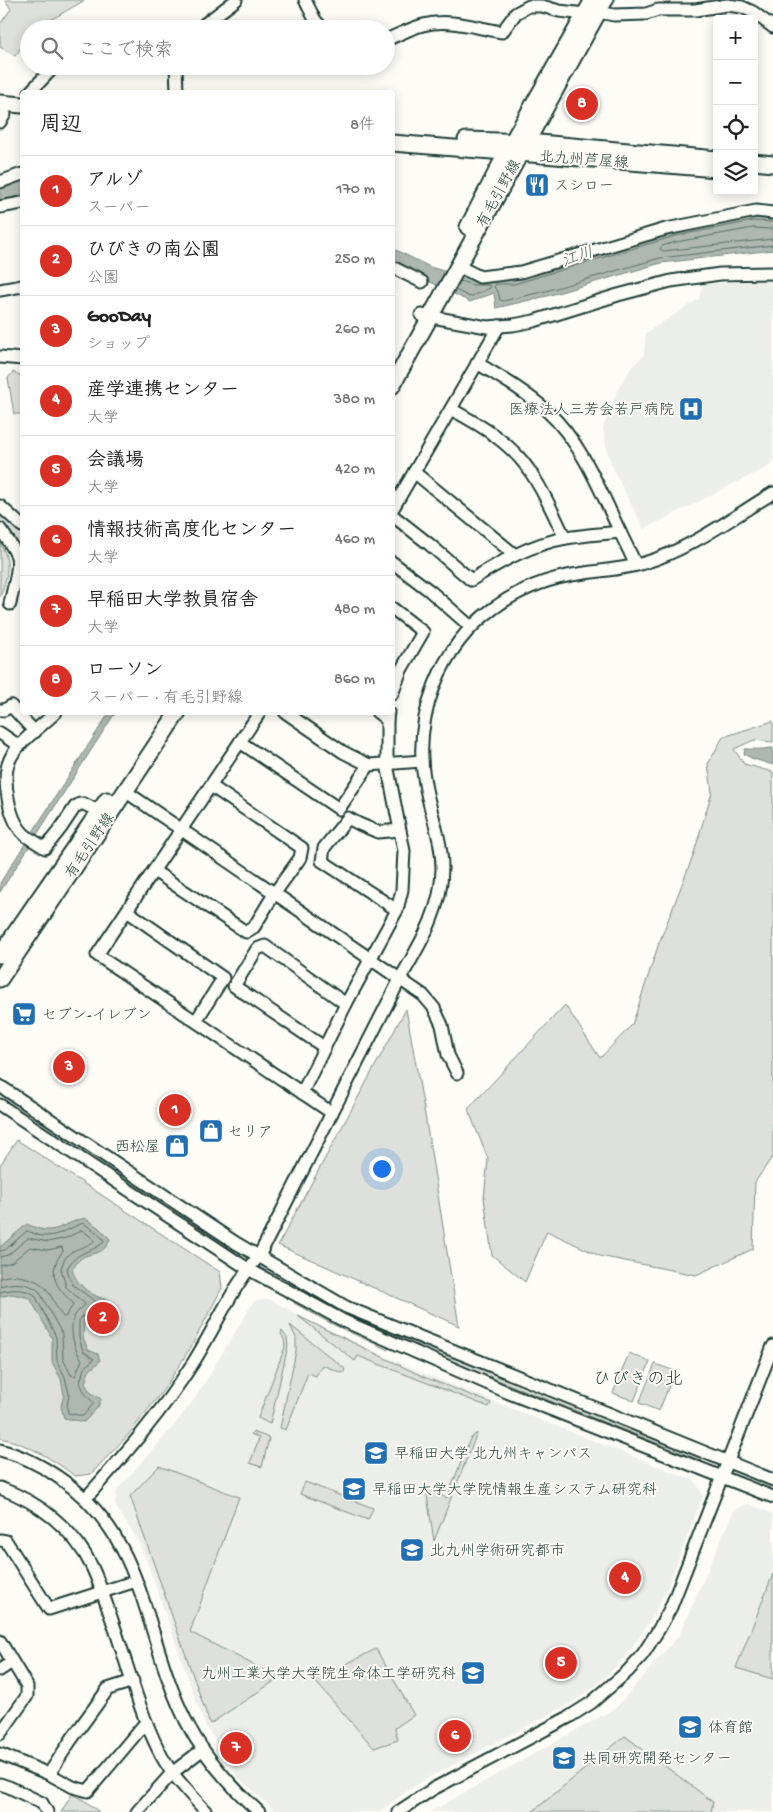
<!DOCTYPE html>
<html lang="ja">
<meta charset="utf-8">
<style>
:root{--surface:#fff;--page:#f2f2f2;--text:#222;--muted:#767676;--line:#e0e0e0;--accent:#d93025}
body{margin:0;font-family:"Gochi Hand","Klee One",sans-serif;background:var(--page);color:var(--text)}
.controls{position:absolute;right:15px;top:15px;display:grid;overflow:hidden;border-radius:5px;box-shadow:0 2px 12px #0003}
.controls button{width:45px;height:45px;display:grid;place-items:center;padding:0;border:0;border-bottom:1px solid var(--line);background:var(--surface);color:var(--text);font:25px sans-serif}
.you{position:absolute;left:381px;top:1168px;width:18px;height:18px;margin:-12px;border:4px solid #fff;border-radius:50%;background:#1a73e8;box-shadow:0 0 0 8px #1a73e833}
.badge{display:grid;place-items:center;width:32px;height:32px;border-radius:50%;background:var(--accent);color:#fff;font-size:16px;font-weight:700}
.pin{position:absolute;translate:-50% -50%;border:2px solid #fff;box-shadow:0 1px 5px #0006}
.list{margin:0;padding:0;list-style:none}
h2{display:flex;justify-content:space-between;align-items:center;height:65px;margin:0;padding:0 20px;font-size:21px}
h2 small{font-size:16px;font-weight:400;color:var(--muted)}
.list li{display:grid;grid-template-columns:32px 1fr auto;gap:15px;align-items:center;box-sizing:border-box;height:70px;padding:0 20px;border-top:1px solid var(--line)}
.list b{display:block;font-size:19px;white-space:nowrap}
.list p{margin:0;font-size:16px;white-space:nowrap;color:var(--muted)}
.list em{font-size:16px;font-style:normal;color:var(--muted)}
.icon{flex:none;width:28px;height:28px;fill:none;stroke:currentColor;stroke-width:2;stroke-linecap:round;stroke-linejoin:round}
.map{position:relative;flex:none;width:773px;height:1812px;overflow:hidden}
.search{position:absolute;background:var(--surface);box-shadow:0 2px 12px #0003;left:20px;top:20px;width:375px;height:55px;display:flex;align-items:center;gap:12px;box-sizing:border-box;padding:0 18px;border-radius:28px;color:var(--muted);font-size:19px}
.panel{position:absolute;background:var(--surface);box-shadow:0 2px 12px #0003;left:20px;top:90px;width:375px;height:625px;border-radius:5px}
.map>svg:first-child{display:block}
</style>
<div class="map">
<svg width="773" height="1812" viewBox="0 0 773 1812">
<rect width="100%" height="100%" fill="#fdfcf7"/>
<filter id="ink" filterUnits="userSpaceOnUse"><feTurbulence type="fractalNoise" baseFrequency=".02" numOctaves="2"/><feDisplacementMap in="SourceGraphic" scale="10" xChannelSelector="R" yChannelSelector="G"/><feConvolveMatrix kernelMatrix="1 2 1 2 8 2 1 2 1" color-interpolation-filters="sRGB"/></filter>
<g filter="url(#ink)">
<g fill="#eceee9">
<path d="M773 280V464L644 529 616 475 607 452 603 428 617 391 631 368 644 355 646 333 699 299 703 284Z"/>
<path d="M269 1299 309 1321 422 1373 695 1481 703 1496 668 1586 652 1618 631 1649 617 1666 597 1685 573 1702 424 1780 396 1799 379 1812H276L238 1777 204 1723 146 1559 138 1541 115 1505 117 1490 173 1427 198 1394 254 1301Z"/>
<path d="M748 1504 773 1514V1812H430L616 1708 680 1634 734 1510Z"/>
</g>
<g fill="#dde0db" stroke="#7e8e88">
<path d="M5 0H85L35 29H29V37L15 56 0 47V24L11 9Z"/>
<path d="M13 372 22 376V414H14L8 378Z"/>
<path d="M0 509 22 530V558L0 522Z"/>
<path d="M0 544C12 560 7 579 0 597Z"/>
<path d="M773 721V742L754 740 734 749 744 764 773 772V1156L755 1182 753 1249 696 1275 600 1256 547 1231 525 1282 492 1255 484 1198 488 1159 468 1109 565 1005 600 1058 632 1025 659 943 693 856 712 792 708 764 723 737Z"/>
<path d="M406 1009 425 1115 459 1326 278 1245Z"/>
<path d="M17 1140 220 1272 222 1288 191 1347 164 1389 129 1434 91 1474 75 1476C54 1460 27 1443 0 1438V1165Z"/>
<path d="M274 1269 633 1427 667 1444 701 1458 702 1461 415 1347 337 1310 304 1289 272 1272Z"/>
<path d="M296 1299 389 1345 388 1350 330 1323 294 1303Z"/>
<path d="M298 1316 424 1377 491 1403 489 1407 358 1356 355 1361Z"/>
<path d="M290 1325 344 1368 345 1371 342 1373 322 1365 316 1376 308 1373 286 1430 280 1428 296 1351V1338Z"/>
<path d="M282 1331 287 1338 288 1346 270 1424 258 1418 285 1347 284 1339 281 1334Z"/>
<path d="M629 1353 650 1362 634 1401 613 1393Z"/>
<path d="M655 1364 675 1371 659 1411 639 1403Z"/>
<path d="M253 1432 269 1438 262 1467 250 1463 259 1438 251 1434Z"/>
<path d="M477 1433 434 1541 426 1490 447 1498 470 1439Z"/>
<path d="M159 1466 239 1497 190 1632 279 1678 210 1724 130 1496Z"/>
<path d="M305 1482 373 1508 368 1520 300 1494Z"/>
<path d="M773 1574V1679L736 1668Z"/>
<path d="M376 1649 414 1715 395 1728 398 1740 374 1748 314 1680Z"/>
<path d="M625 1736 713 1802 711 1812H532Z"/>
<path d="M72 1794 87 1802 99 1812H61Z"/>
</g>
<g fill="#aeb8b1" stroke="#75877f">
<path d="M22 179V198L0 203V187Z"/>
<path d="M752 216 773 218V250L661 263 547 296 496 308 494 293 470 302 393 263 392 248 430 267 474 280 513 279 674 231Z"/>
<path d="M109 713H115L0 892V883Z"/>
<path d="M770 748H773V765L751 758 744 754 745 749C754 749 761 750 770 748Z"/>
<path d="M85 1218 99 1228 110 1239C104 1257 90 1251 80 1259 77 1262 74 1267 72 1270 77 1286 92 1297 109 1300L113 1305C104 1312 93 1314 84 1321L83 1337 88 1350 98 1354 100 1361 89 1371 85 1383 90 1392 101 1399 98 1407 84 1422 64 1418 61 1406 64 1395 61 1379 52 1362V1338L30 1298 12 1294 0 1297V1247L27 1224C56 1238 59 1224 85 1218Z"/>
</g>
<g fill="none" stroke-linecap="round" stroke-linejoin="round">
<g stroke="#586e66" stroke-width="1">
<path d="M773 222 753 221 675 236 514 284H496L494 287 498 292 500 300 503 301 546 291 660 258 773 245"/>
<path d="M773 229 753 228 676 242 662 246 660 249 663 251 773 239"/>
<path d="M455 290 470 297 490 288 489 285H473L460 281"/>
<path d="M0 1251 5 1250 27 1231C34 1233 40 1237 47 1236 61 1235 71 1227 83 1223L96 1232 104 1240 103 1243C88 1254 76 1251 67 1269L72 1284 100 1305 98 1307 88 1311 79 1320V1337L83 1351 94 1359 84 1368 80 1383 86 1395 94 1403 83 1416 68 1413 67 1407 69 1394 65 1377 57 1361 56 1337 35 1295C25 1288 11 1289 0 1292"/>
<path d="M0 1257 8 1255 28 1238 48 1242 66 1238 82 1230 94 1239V1241C81 1252 68 1245 61 1268L66 1287 85 1304C83 1308 77 1311 75 1315 68 1327 74 1350 82 1360L75 1376 71 1375 63 1359 62 1334 39 1291C29 1282 12 1282 0 1286"/>
<path d="M0 1265 12 1262 30 1247 47 1250 62 1247 63 1251C47 1272 54 1286 73 1303V1305L66 1316 63 1317C48 1296 52 1283 23 1277 15 1275 9 1275 0 1278"/>
</g>
<defs>
<g id="minor">
<path d="M305 0 315 20 323 29"/>
<path d="M198 29 236 0"/>
<path d="M386 40C398 35 411 28 423 25 450 18 476 28 502 32L516 13 529 6H542L559 11 585 14 598 12 614 15 646 14 658 10H695L727 5 742 7 753 12 773 27"/>
<path d="M176 66 177 92"/>
<path d="M30 92 55 66"/>
<path d="M0 122 5 114"/>
<path d="M0 182 22 174"/>
<path d="M0 207 22 203"/>
<path d="M458 266 480 277 521 272 666 229 756 211 773 213"/>
<path d="M392 267 422 282"/>
<path d="M0 290 22 286"/>
<path d="M421 315 487 327 513 325 534 321 618 295 671 281 720 274 773 273"/>
<path d="M0 357 22 359"/>
<path d="M477 363C502 378 526 392 547 411 582 443 600 490 620 532"/>
<path d="M451 409C480 425 510 442 529 470 544 491 554 515 565 538"/>
<path d="M414 472 515 555"/>
<path d="M0 506 22 526"/>
<path d="M392 510 499 326"/>
<path d="M392 515 429 544 471 580C500 562 531 544 566 538 584 535 602 534 620 532L636 565"/>
<path d="M0 529C6 538 14 547 17 557 20 571 12 590 10 604"/>
<path d="M392 562 430 591 471 627"/>
<path d="M392 608 423 632 401 670 392 694"/>
<path d="M0 710H4L11 706 35 732"/>
<path d="M56 712C42 726 18 742 10 759 1 778 9 821 25 835 31 840 38 843 45 848L61 828 75 807 80 804H84L106 815"/>
<path d="M260 712 97 955 332 1113"/>
<path d="M285 712 343 752 369 765 422 761"/>
<path d="M377 712 387 720"/>
<path d="M0 733 19 746"/>
<path d="M240 742 339 809 369 765"/>
<path d="M125 791 423 995 434 1008 442 1025 448 1055 457 1073"/>
<path d="M154 871 246 932 254 927 274 894 300 858 302 848 211 786"/>
<path d="M397 910 322 861 324 848 348 818 359 824 378 832 400 830"/>
<path d="M127 911 223 978 196 1021"/>
<path d="M324 1047 234 986 257 949 265 946 346 1004"/>
<path d="M0 1086 236 1243 346 1307 773 1480"/>
<path d="M302 1093 346 1004 397 910 402 890 404 851 387 764V720L388 712"/>
<path d="M0 1105 248 1269 344 1321 509 1393 773 1497"/>
<path d="M0 1450C20 1455 41 1465 58 1477 148 1537 142 1634 186 1721 204 1757 229 1785 259 1812"/>
<path d="M0 1488C39 1502 74 1529 92 1567 100 1584 106 1603 112 1620 127 1663 138 1708 158 1749 169 1773 189 1792 206 1812"/>
<path d="M86 1498C125 1454 161 1413 193 1363 215 1328 232 1287 259 1256L400 979C420 944 442 910 442 868 442 838 430 813 425 784 412 718 440 646 494 608 521 588 552 577 585 573 605 570 625 569 644 563 689 550 733 517 773 493"/>
<path d="M0 1540 6 1541 49 1609 136 1581"/>
<path d="M0 1641 27 1686V1696L0 1734"/>
<path d="M0 1670 12 1662"/>
<path d="M0 1754 49 1774 73 1787 88 1791 146 1722"/>
<path d="M49 1774 71 1740 108 1689 133 1681"/>
<path d="M0 1784 9 1787 42 1803 47 1812"/>
<path d="M137 1812 172 1773 202 1750"/>
<path d="M398 1812 433 1789 569 1717 591 1703 628 1671 643 1654 659 1629 671 1607 773 1346"/>
</g>
<g id="major">
<path d="M0 103 22 105"/>
<path d="M466 140 528 142 717 159"/>
<path d="M392 143 717 169"/>
<path d="M754 162 773 164"/>
<path d="M468 227 512 142 593 0"/>
<path d="M392 386 605 0"/>
<path d="M0 955 107 800"/>
<path d="M0 979 178 712"/>
</g>
</defs>
<use href="#minor" stroke="#1f3d34" stroke-width="15"/>
<use href="#major" stroke="#1f3d34" stroke-width="19"/>
<use href="#minor" stroke="#fdfcf7" stroke-width="11"/>
<use href="#major" stroke="#fdfcf7" stroke-width="15"/>
</g>
</g>
<defs>
<symbol id="restaurant-square" viewBox="-11 -11 22 22"><rect x="-9" y="-9" width="18" height="18" rx="4" fill="#1f6fb2" stroke="#fdfcf7"/><path d="M-5-6h1v4h1v-4h1v4h1v-4h1v5L-1.5 .5V6h-2V.5L-5-1ZM5-6V6H3V1.5H1.5Q1.5-4 5-6Z" fill="#fff"/></symbol>
<symbol id="hospital-square" viewBox="-11 -11 22 22"><rect x="-9" y="-9" width="18" height="18" rx="4" fill="#1f6fb2" stroke="#fdfcf7"/><path d="M-5-5h3v3.5h4V-5h3V5h-3V1.5h-4V5h-3Z" fill="#fff"/></symbol>
<symbol id="supermarket-square" viewBox="-11 -11 22 22"><rect x="-9" y="-9" width="18" height="18" rx="4" fill="#1f6fb2" stroke="#fdfcf7"/><path d="M-6-5.5h2.5l.6 2H6L4.5 2H-2.5L-4.4-4H-6ZM-1.5 3.2a1.3 1.3 0 1 0 .1 0ZM3 3.2a1.3 1.3 0 1 0 .1 0Z" fill="#fff"/></symbol>
<symbol id="shop-square" viewBox="-11 -11 22 22"><rect x="-9" y="-9" width="18" height="18" rx="4" fill="#1f6fb2" stroke="#fdfcf7"/><path d="M-5-2.5h2.3a2.7 3.5 0 0 1 5.4 0H5L5.5 6h-11ZM-1.5-2.5h3a1.5 2.3 0 0 0-3 0Z" fill="#fff"/></symbol>
<symbol id="university-square" viewBox="-11 -11 22 22"><rect x="-9" y="-9" width="18" height="18" rx="4" fill="#1f6fb2" stroke="#fdfcf7"/><path d="M0-5L7-2L0 1L-7-2ZM-4 1L0 2.5L4 1V4Q0 6-4 4Z" fill="#fff"/></symbol>
</defs>
<g fill-rule="evenodd">
<use href="#restaurant-square" x="523" y="171" width="28" height="28"/>
<use href="#hospital-square" x="677" y="395" width="28" height="28"/>
<use href="#supermarket-square" x="10" y="1000" width="28" height="28"/>
<use href="#shop-square" x="197" y="1117" width="28" height="28"/>
<use href="#shop-square" x="163" y="1132" width="28" height="28"/>
<use href="#university-square" x="362" y="1439" width="28" height="28"/>
<use href="#university-square" x="340" y="1475" width="28" height="28"/>
<use href="#university-square" x="398" y="1536" width="28" height="28"/>
<use href="#university-square" x="459" y="1659" width="28" height="28"/>
<use href="#university-square" x="676" y="1713" width="28" height="28"/>
<use href="#university-square" x="550" y="1744" width="28" height="28"/>
</g>
<g text-anchor="middle" stroke-width="4" stroke-linejoin="round" paint-order="stroke">
<g font-size="15" fill="#1f3d34" stroke="#fdfcf7">
<text transform="translate(584 159) rotate(4)" y="5">北九州芦屋線</text>
<text transform="translate(498 193) rotate(-61)" y="5">有毛引野線</text>
<text transform="translate(89 845) rotate(-56)" y="5">有毛引野線</text>
</g>
<g font-size="15" fill="#1f3d34" stroke="#fdfcf7" text-anchor="start">
<text x="554" y="190">スシロー</text>
<text x="674" y="414" text-anchor="end">医療法人三芳会若戸病院</text>
<text x="42" y="1019">セブン-イレブン</text>
<text x="228" y="1136">セリア</text>
<text x="160" y="1151" text-anchor="end">西松屋</text>
<text x="394" y="1458">早稲田大学 北九州キャンパス</text>
<text x="372" y="1494">早稲田大学大学院情報生産システム研究科</text>
<text x="430" y="1555">北九州学術研究都市</text>
<text x="456" y="1678" text-anchor="end">九州工業大学大学院生命体工学研究科</text>
<text x="708" y="1732">体育館</text>
<text x="582" y="1763">共同研究開発センター</text>
</g>
<g font-size="16" font-style="italic" fill="#435c53" stroke="#fdfcf7">
<text transform="translate(577 255) rotate(-19)" y="6">江川</text>
</g>
<g font-size="18" fill="#1f3d34" stroke="#fdfcf7">
<text x="638" y="1384">ひびきの北</text>
</g>
</g>
</svg>
<div class="controls">
<button>+</button>
<button>−</button>
<button><svg class="icon" aria-label="locate" viewBox="0 0 24 24"><circle cx="12" cy="12" r="6"/><path d="M12 2v4M12 18v4M2 12h4M18 12h4"/></svg></button>
<button><svg class="icon" aria-label="layers" viewBox="0 0 24 24"><path d="M12 4l9 5-9 5-9-5zM3 14l9 5 9-5"/></svg></button>
</div>
<div class="you"></div>
<div class="pin badge" style="left:175px;top:1110px">1</div>
<div class="pin badge" style="left:103px;top:1318px">2</div>
<div class="pin badge" style="left:69px;top:1067px">3</div>
<div class="pin badge" style="left:625px;top:1578px">4</div>
<div class="pin badge" style="left:561px;top:1663px">5</div>
<div class="pin badge" style="left:455px;top:1736px">6</div>
<div class="pin badge" style="left:236px;top:1748px">7</div>
<div class="pin badge" style="left:582px;top:104px">8</div>
<div class="search"><svg class="icon" aria-label="search" viewBox="0 0 24 24"><circle cx="10" cy="10" r="6"/><path d="M15 15l6 6"/></svg>ここで検索</div>
<section class="panel">
<h2>周辺<small>8件</small></h2>
<ul class="list">
<li><span class="badge">1</span><div><b>アルゾ</b><p>スーパー</p></div><em>170 m</em></li>
<li><span class="badge">2</span><div><b>ひびきの南公園</b><p>公園</p></div><em>250 m</em></li>
<li><span class="badge">3</span><div><b>GooDay</b><p>ショップ</p></div><em>260 m</em></li>
<li><span class="badge">4</span><div><b>産学連携センター</b><p>大学</p></div><em>380 m</em></li>
<li><span class="badge">5</span><div><b>会議場</b><p>大学</p></div><em>420 m</em></li>
<li><span class="badge">6</span><div><b>情報技術高度化センター</b><p>大学</p></div><em>460 m</em></li>
<li><span class="badge">7</span><div><b>早稲田大学教員宿舎</b><p>大学</p></div><em>480 m</em></li>
<li><span class="badge">8</span><div><b>ローソン</b><p>スーパー · 有毛引野線</p></div><em>860 m</em></li>
</ul>
</section>
</div>
